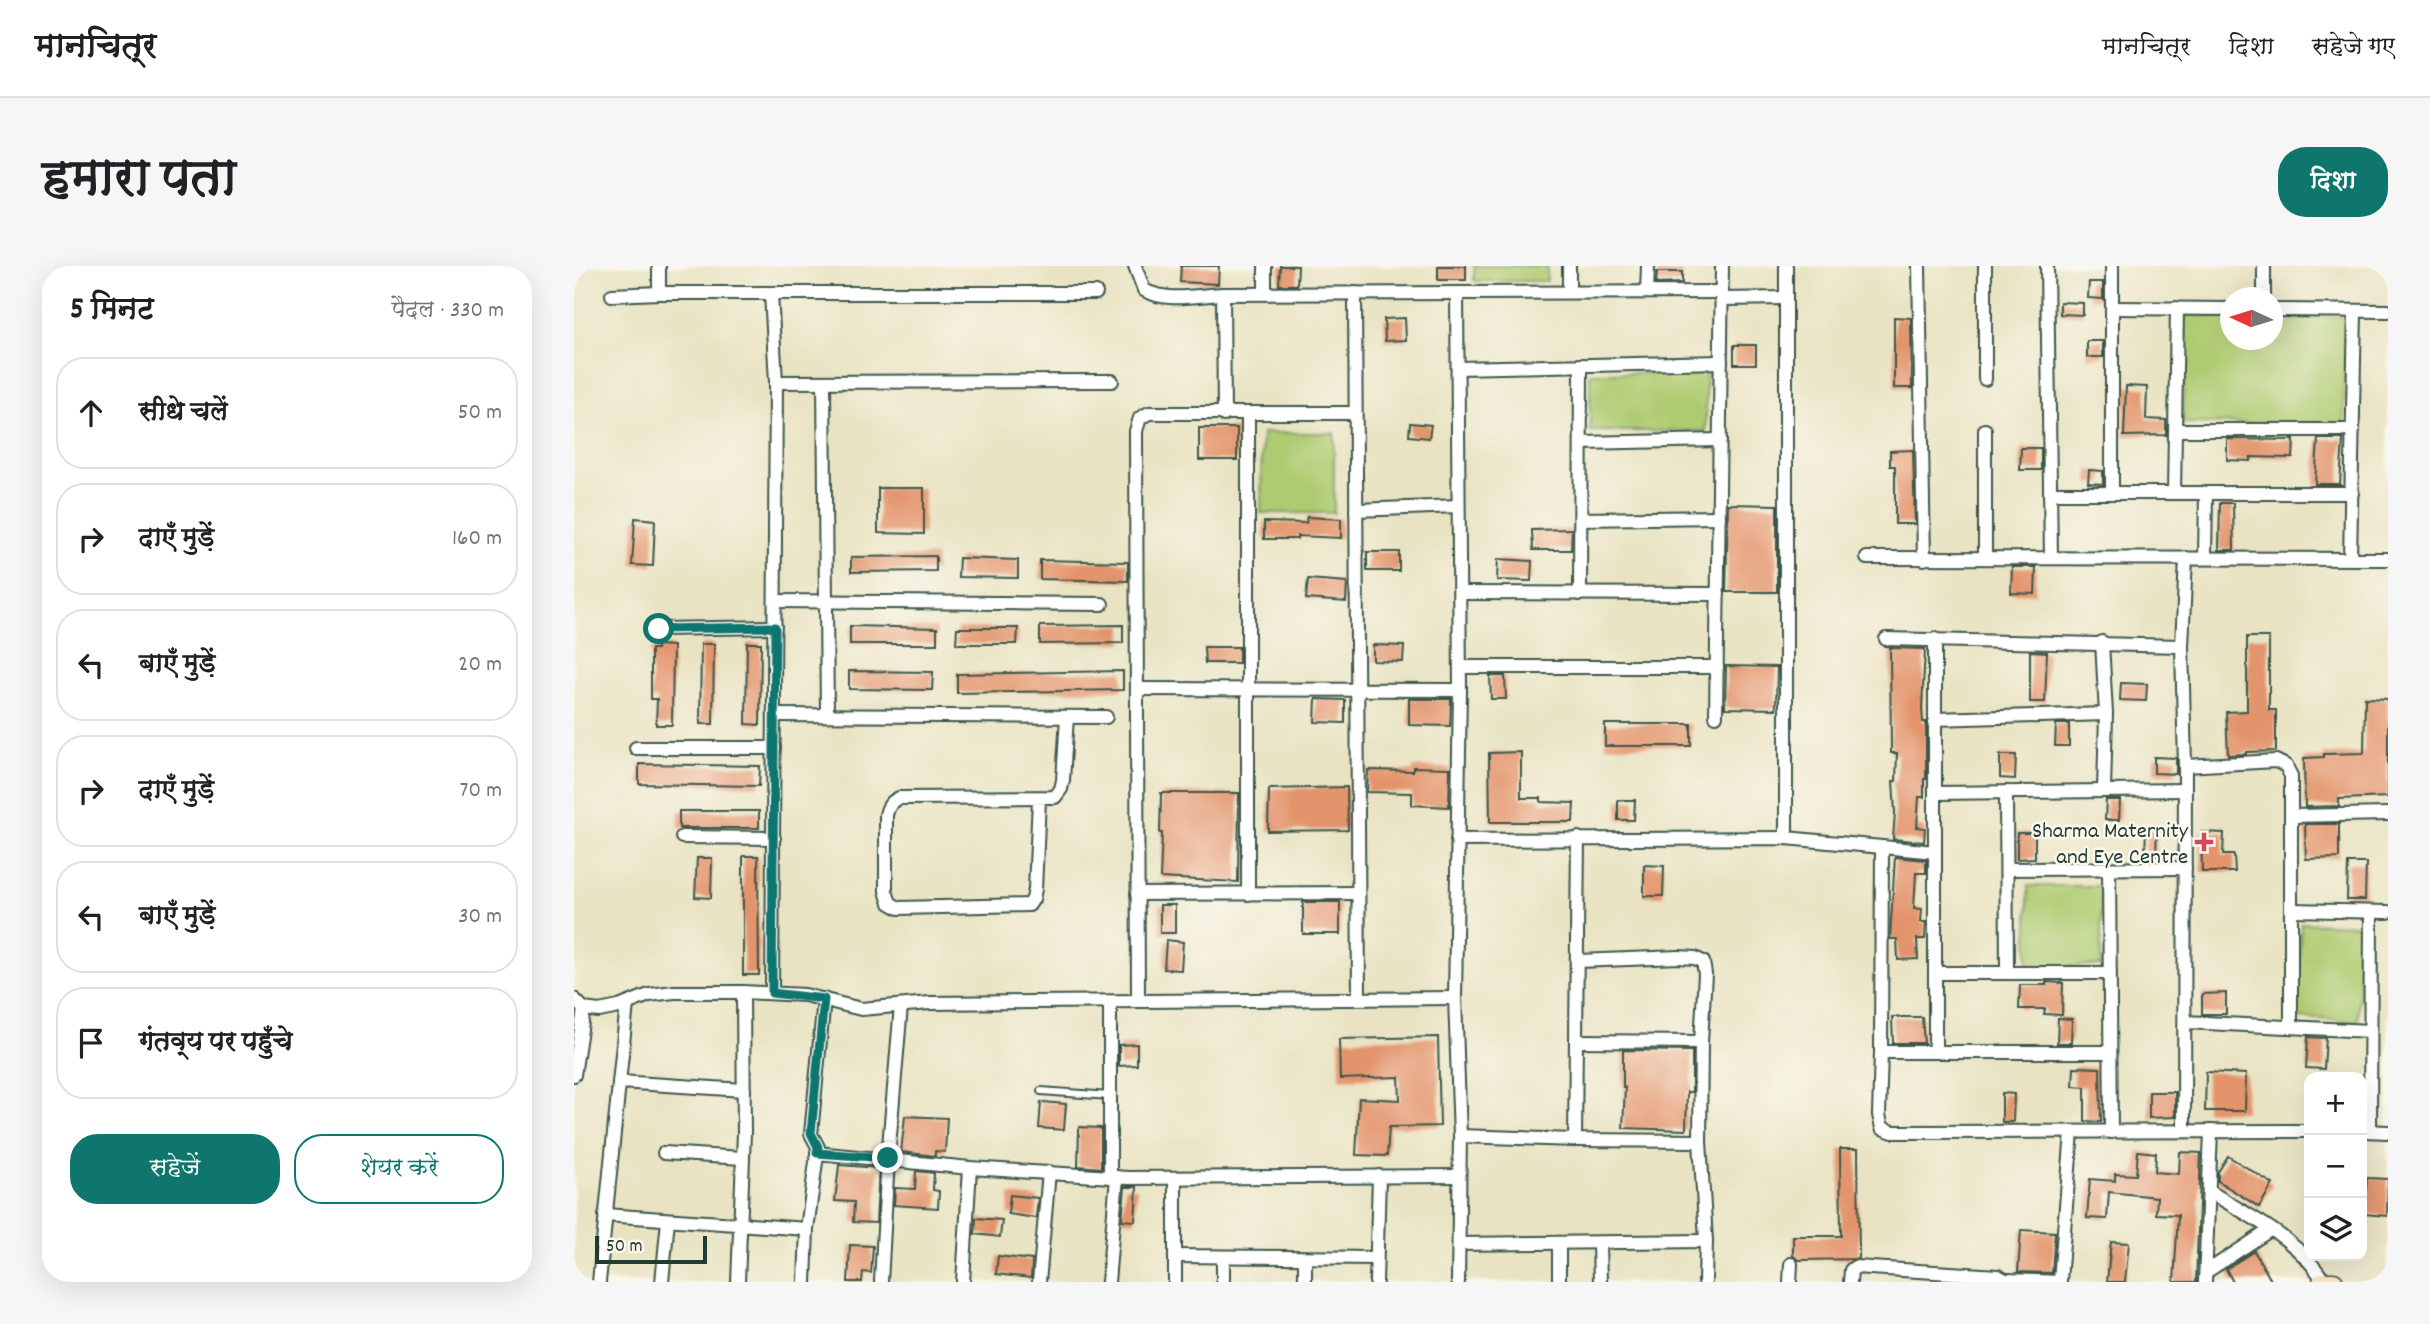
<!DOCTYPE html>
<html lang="hi">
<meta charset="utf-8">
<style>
:root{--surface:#fff;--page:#f6f6f6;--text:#202124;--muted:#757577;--line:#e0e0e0;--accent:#0f766e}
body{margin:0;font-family:Dekko,"Playpen Sans Deva",sans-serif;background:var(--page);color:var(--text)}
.controls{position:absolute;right:21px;bottom:21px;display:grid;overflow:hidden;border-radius:14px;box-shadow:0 7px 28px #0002}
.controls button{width:63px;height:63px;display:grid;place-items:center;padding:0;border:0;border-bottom:2px solid var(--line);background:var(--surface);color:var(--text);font:35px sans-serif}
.compass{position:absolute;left:1646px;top:21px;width:63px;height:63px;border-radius:50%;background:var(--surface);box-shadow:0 7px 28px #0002;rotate:274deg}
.scale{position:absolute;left:21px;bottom:18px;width:112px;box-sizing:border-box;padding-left:7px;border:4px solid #1f3d34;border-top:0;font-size:19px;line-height:24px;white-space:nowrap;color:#1f3d34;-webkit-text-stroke:5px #fbf7ec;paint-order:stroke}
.stop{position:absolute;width:21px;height:21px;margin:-16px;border:5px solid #0f766e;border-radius:50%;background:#fff}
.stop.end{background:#0f766e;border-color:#fff;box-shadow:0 2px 7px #0008}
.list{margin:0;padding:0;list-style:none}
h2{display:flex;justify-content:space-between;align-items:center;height:91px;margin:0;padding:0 28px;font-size:30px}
h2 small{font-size:23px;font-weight:400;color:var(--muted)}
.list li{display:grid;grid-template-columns:46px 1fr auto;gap:21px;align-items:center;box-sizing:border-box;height:112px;margin:0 14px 14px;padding:0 14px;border:2px solid var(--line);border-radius:28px}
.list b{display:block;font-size:26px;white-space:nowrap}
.list em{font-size:23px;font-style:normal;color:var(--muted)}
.actions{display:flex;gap:14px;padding:21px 28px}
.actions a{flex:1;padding:16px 0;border:2px solid var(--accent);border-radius:28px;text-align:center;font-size:24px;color:var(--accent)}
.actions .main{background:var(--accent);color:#fff}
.icon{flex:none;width:38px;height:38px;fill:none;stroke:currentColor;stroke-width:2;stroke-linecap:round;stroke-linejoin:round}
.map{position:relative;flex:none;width:1814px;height:1016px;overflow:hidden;border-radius:28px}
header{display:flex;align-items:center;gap:42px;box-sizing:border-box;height:98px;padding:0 35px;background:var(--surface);border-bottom:2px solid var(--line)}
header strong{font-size:33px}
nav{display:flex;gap:38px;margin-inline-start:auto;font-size:24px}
.intro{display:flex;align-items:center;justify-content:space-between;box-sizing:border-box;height:168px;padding:0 42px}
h1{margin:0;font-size:49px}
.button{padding:18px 32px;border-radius:28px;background:var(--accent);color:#fff;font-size:24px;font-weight:700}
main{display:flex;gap:42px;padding:0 42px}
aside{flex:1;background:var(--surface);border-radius:28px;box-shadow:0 7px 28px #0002}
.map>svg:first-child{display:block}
</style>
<header>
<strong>मानचित्र</strong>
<nav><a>मानचित्र</a><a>दिशा</a><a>सहेजे गए</a></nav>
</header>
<div class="intro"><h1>हमारा पता</h1><a class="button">दिशा</a></div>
<main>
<aside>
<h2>5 मिनट<small>पैदल · 330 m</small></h2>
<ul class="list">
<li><svg class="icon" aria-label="ahead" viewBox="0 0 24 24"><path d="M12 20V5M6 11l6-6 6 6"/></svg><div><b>सीधे चलें</b></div><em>50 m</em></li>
<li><svg class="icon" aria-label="right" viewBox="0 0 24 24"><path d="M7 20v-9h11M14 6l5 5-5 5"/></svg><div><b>दाएँ मुड़ें</b></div><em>160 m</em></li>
<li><svg class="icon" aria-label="left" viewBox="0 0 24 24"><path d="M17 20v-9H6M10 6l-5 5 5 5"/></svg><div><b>बाएँ मुड़ें</b></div><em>20 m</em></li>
<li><svg class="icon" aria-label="right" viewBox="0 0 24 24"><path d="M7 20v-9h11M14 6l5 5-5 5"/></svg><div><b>दाएँ मुड़ें</b></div><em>70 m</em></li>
<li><svg class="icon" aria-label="left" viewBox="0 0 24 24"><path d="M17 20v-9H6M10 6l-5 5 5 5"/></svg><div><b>बाएँ मुड़ें</b></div><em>30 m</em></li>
<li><svg class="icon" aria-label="arrive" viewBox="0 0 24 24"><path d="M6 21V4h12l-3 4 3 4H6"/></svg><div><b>गंतव्य पर पहुँचे</b></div></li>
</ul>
<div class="actions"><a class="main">सहेजें</a><a>शेयर करें</a></div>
</aside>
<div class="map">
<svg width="1814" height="1016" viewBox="0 0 1814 1016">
<rect width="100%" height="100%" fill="#fbf7ec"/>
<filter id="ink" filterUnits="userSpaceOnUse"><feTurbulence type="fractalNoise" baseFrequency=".0143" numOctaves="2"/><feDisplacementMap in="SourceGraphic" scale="14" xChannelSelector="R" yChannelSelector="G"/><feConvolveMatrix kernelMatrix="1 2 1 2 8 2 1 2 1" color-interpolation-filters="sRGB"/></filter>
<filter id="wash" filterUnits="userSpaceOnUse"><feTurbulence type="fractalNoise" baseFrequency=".00686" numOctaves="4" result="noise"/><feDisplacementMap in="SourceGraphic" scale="28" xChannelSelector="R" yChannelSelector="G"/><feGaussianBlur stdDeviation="1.57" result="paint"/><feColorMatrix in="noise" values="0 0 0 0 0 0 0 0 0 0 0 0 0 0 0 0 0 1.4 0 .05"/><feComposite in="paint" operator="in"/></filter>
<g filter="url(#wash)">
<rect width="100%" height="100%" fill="#e9e3c3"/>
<g fill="#afcb71" stroke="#678452" stroke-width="2">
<rect x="900" y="0" width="73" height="15"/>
<path d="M1610 49 1656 50 1657 74H1699V50L1771 51 1770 159 1609 157Z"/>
<rect x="1016" y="107" width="116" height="58"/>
<path d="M688 167H760V247H687Z"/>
<rect x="1454" y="620" width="73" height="80"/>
<path d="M1727 657 1787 659 1784 755 1723 752Z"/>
</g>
<g id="blocks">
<g fill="#e3946c">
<path d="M607 0H645L644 18 606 16Z"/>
<path d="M706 0H724L723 19H705Z"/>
<rect x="864" y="0" width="28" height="14"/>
<path d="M1083 6H1108V17L1082 18Z"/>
<path d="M1515 16H1529V33L1514 32Z"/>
<path d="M1486 36 1509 37V49L1486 48Z"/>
<path d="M1320 51 1337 52 1338 122H1320Z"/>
<path d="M831 52 832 74 811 75 810 53Z"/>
<rect x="1513" y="75" width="16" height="16"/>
<rect x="1160" y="79" width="22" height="19"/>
<path d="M1552 120 1573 121 1572 153 1592 154V169L1550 170Z"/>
<path d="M836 157 857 159 855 172 835 170Z"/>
<rect x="625" y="162" width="38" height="32"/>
<path d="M1653 173 1720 174 1719 192 1677 191V195L1653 194Z"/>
<path d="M1744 173H1769L1766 218H1741Z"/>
<path d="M1447 182H1467V204H1446Z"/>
<path d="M1339 184 1341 258H1321V200H1316V185Z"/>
<path d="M1515 204 1529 205V218L1514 217Z"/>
<path d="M304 222H350V268L304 267Z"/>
<path d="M1646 237H1659L1660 284H1645Z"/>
<path d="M1154 238 1203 239V326H1152Z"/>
<path d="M733 251 767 253V272L723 270V273H690V256L732 257Z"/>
<path d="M61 252 81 254 79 300 58 299Z"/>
<path d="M998 263 997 284H959L958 264Z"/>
<rect x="793" y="286" width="32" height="19"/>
<path d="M362 290V305L277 306V291Z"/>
<path d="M385 292 444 294V312L384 311Z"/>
<path d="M924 293 958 295 957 315 923 314Z"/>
<path d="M466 294 554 296V315L466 313Z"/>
<path d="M1438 301H1462L1461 328 1437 327Z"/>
<path d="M734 313 773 316 772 336 732 333Z"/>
<path d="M549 359V377L466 378V360Z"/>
<path d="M276 360 363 362V378H276Z"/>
<path d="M383 362H444L443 378H382Z"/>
<path d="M1673 371H1695V444H1702V485L1672 486V488L1654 489 1652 446 1673 445Z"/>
<path d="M173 377H187L186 459 172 458Z"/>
<path d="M127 378H140L139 458H126Z"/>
<path d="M83 379 99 380 98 459H82L83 433H77V383H83Z"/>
<path d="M799 379 830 380 829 396 799 395Z"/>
<path d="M630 381H665V397H631Z"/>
<path d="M1316 382 1351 383 1348 442 1349 456H1352V513H1350V531H1345L1343 561 1351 562 1350 576 1319 573 1321 546 1319 515H1322L1323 487H1317Z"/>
<path d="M1456 385 1473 386 1471 436H1456Z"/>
<path d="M1152 400 1203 401 1202 443 1151 442Z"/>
<path d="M275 405 359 406 358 424 275 423Z"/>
<path d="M549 405V424L383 427V408Z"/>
<path d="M916 410H931L932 433H917Z"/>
<path d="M1547 417 1573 418 1572 435 1546 434Z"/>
<path d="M1791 432 1814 433V531L1765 533V540L1731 541 1730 492 1750 491V488L1790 487Z"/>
<path d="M742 433 771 434V457L741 456Z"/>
<path d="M835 433H877L876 460 835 459Z"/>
<rect x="1031" y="458" width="86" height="22"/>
<path d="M1482 458H1495V480H1481Z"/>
<path d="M947 486V532H967V536L1000 537 999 556H916L915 487Z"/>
<path d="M1426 489H1442L1441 513 1426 512Z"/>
<path d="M1580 491 1602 492V508L1580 507Z"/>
<path d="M65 498 186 500 185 520 65 518Z"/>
<path d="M839 501 876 502 875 541 838 539V527L793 526 794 504 839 505Z"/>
<path d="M773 521 774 564 694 565 695 523Z"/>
<path d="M587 527H665L664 616 586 612 588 567H586Z"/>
<path d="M1044 534H1061L1060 554H1044Z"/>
<path d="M1532 534H1546L1545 554H1531Z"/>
<rect x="105" y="545" width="80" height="17"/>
<path d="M1731 558H1765V592L1732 593Z"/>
<path d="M1572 562H1583L1582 590H1571Z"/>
<path d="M1627 566 1650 567 1649 589H1660L1661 606H1628Z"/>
<path d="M1443 567H1461V592L1443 593Z"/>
<path d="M169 590H184L185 709H169Z"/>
<path d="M1321 591 1352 594V607H1342L1340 642 1348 643 1347 656H1352L1351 673H1343L1344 693 1324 694 1323 673H1316Z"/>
<path d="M123 592H138L137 632 121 631Z"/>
<path d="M1774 597H1792L1791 634H1773Z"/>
<path d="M1070 599 1090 600 1089 630H1070Z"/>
<rect x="729" y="636" width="37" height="32"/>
<rect x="586" y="639" width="15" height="28"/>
<path d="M592 674 609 676 607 704 590 703Z"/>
<path d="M1472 716 1489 717 1488 749 1470 748 1471 743H1445L1446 719H1472Z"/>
<path d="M1652 727V748H1628V728Z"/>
<path d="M1318 751H1348L1350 777H1319Z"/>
<path d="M1484 752 1498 753 1497 777H1483Z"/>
<path d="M864 771 866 860 815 861 813 890 782 889 785 832 826 834 825 811 766 813 765 773Z"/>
<path d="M1734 771 1752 772 1750 803 1732 802Z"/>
<path d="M563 778V799L545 800V779Z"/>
<path d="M1049 784 1118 785V826H1113L1112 864 1049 862 1051 821H1049Z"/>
<path d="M1500 801 1526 802 1527 856 1511 855V821L1499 820Z"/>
<path d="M1632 806 1672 808 1671 845H1631Z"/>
<path d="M1575 826H1601V851L1575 852Z"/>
<path d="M1428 827 1440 828 1439 856H1428Z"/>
<path d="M467 836 492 838 490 864 465 862Z"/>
<path d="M331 850 373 852 371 886 361 885V890L327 886Z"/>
<path d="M505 861 527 862V902L504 900Z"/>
<path d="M1266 883H1284L1285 993 1225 994 1219 990V970H1267Z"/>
<path d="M1564 885 1582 887 1581 906 1605 908 1606 886 1627 887 1622 1016H1600L1604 949 1582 948 1583 931 1535 926 1533 953 1513 952 1516 913 1541 915V908L1562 909Z"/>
<path d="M1654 890 1699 918 1685 941 1644 915V906Z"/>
<path d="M265 899 305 902 302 957 279 956 280 936 261 935Z"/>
<path d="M342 905 360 907 359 924 365 925 364 942 320 939 321 922 341 923Z"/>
<path d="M1793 912 1814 913 1813 950 1790 948Z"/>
<path d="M551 921H563L561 955 548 954Z"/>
<path d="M436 929 464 932 462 952 434 948Z"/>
<path d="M402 952 428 954 426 971 401 968Z"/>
<path d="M1447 964 1481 966 1478 1007 1444 1006Z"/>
<path d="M1537 976 1555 977 1551 1016H1533Z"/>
<path d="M276 979 299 980 297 1007 289 1006 288 1016H274Z"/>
<path d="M1680 985 1698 1016H1659L1652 1003Z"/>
<path d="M424 990 458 994 457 1012 422 1008Z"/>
</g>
</g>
</g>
<g filter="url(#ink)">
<use href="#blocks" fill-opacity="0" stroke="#3d5649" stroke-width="2"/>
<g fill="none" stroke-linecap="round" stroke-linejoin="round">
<defs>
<path id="lane" d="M467 825 536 830"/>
<g id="street">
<path d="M561 0 570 24C593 37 624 29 649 28L1148 26"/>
<path d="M1212 0V572"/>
<path d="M1345 0 1350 293"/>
<path d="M1473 0 1477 292"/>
<path d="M1538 0V227"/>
<path d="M1690 0V32"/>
<path d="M995 26V0"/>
<path d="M1073 26 1074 0"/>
<path d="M85 27V0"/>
<path d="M197 27 202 116 198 727"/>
<path d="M691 27V0"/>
<path d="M781 27 785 732"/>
<path d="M883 27 886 424 881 732 886 870 884 1016"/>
<path d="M649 28 650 149"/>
<path d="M38 29 85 27H522"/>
<path d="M1148 33 1212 32"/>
<path d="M1538 42 1657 43"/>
<path d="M1699 44 1814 45"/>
<path d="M884 102 1147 96"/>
<path d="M1411 113V0"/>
<path d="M202 116 538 115"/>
<path d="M250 116 253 449"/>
<path d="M674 149V628"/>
<path d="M1601 164H1779"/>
<path d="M1007 177 1146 174"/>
<path d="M1476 227H1778"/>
<path d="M1600 227 1603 42"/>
<path d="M782 244 884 240"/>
<path d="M1007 253 1145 251"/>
<path d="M1293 292 1814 293"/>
<path d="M1411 292V164"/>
<path d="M1631 292 1632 227"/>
<path d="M1776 293 1781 45"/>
<path d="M886 327 1144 328"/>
<path d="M1006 328 1007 99"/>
<path d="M201 335 528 338"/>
<path d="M85 363 201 361"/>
<path d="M1312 373 1608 380"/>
<path d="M1528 376 1532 448 1530 525"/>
<path d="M886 401H1143"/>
<path d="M564 423 886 424"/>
<path d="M201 449 532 451"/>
<path d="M1142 450 1148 0"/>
<path d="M1361 453 1532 448"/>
<path d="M62 482H200"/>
<path d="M1611 500 1702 495 1712 500 1717 510V760"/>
<path d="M1432 526 1433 707"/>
<path d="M1361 527 1611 524"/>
<path d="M465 533 461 623 459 633 455 639 325 642 316 637 312 625V549C314 540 317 536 325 532L481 531 487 523 489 514 493 451"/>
<path d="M1717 550 1814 548"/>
<path d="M108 571 200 572"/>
<path d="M883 574 1212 572 1361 586"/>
<path d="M1308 581 1307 786 1305 849 1308 862 1319 866 1735 865"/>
<path d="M1433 603 1611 602"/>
<path d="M1535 603 1537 866"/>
<path d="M563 628 784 627"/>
<path d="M1717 644 1814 646"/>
<path d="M1004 695 1105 691 1121 692 1129 696 1131 708 1127 776 1126 875 1132 975 1131 1016"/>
<path d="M1361 707H1536"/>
<path d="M0 733 10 743 25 745 45 741 75 729 100 726H169L231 729 287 743 356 737 881 732"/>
<path d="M564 735 562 165 566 152 575 147H781"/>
<path d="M1611 756 1796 765"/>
<path d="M1003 775 1127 776"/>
<path d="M1307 786H1536"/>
<path d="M1361 786V373"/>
<path d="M0 809 10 743"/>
<path d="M45 816 170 824"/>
<path d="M1610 865 1611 500 1608 380 1612 292"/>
<path d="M1790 865 1814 866"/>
<path d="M1796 865 1797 646"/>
<path d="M886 870 1001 874 1126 875"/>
<path d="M1001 874 1004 572"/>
<path d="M90 887 168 892"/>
<path d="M243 887 396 902 554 912 885 910"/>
<path d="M536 911V736"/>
<path d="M601 913V1016"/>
<path d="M1635 925C1675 951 1726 973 1750 1016"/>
<path d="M31 949 233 963"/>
<path d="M985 977V1016"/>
<path d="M1025 977 1026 1016"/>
<path d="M885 978 1132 975"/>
<path d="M601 990 801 992"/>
<path d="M731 992V1016"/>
<path d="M1632 1006 1696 964"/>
<path d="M1434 1014 1486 1016"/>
<path d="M1486 1014 1498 866"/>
<path d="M25 1016 53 738"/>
<path d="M88 1016 94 954"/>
<path d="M164 1016 170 867 169 726"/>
<path d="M231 1016 233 963 244 881 237 868 250 733"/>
<path d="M307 1016 314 892 327 740"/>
<path d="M389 1016 396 902"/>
<path d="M465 1016 475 906"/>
<path d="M534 1016 543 911"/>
<path d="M649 1016V991"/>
<path d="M802 1016 805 910"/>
<path d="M1216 1016 1217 998"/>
<path d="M1276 1016 1277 1004 1281 1001 1424 1010 1435 1016"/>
<path d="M1631 1016 1637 865"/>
</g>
<path id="secondary" d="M1748 1016H1760"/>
</defs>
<use href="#lane" stroke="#3d5649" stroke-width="10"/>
<use href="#street" stroke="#3d5649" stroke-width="16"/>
<use href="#secondary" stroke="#3d5649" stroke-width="21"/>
<use href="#lane" stroke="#fff" stroke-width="6"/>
<use href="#street" stroke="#fff" stroke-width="12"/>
<use href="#secondary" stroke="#fee4c5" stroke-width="18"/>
</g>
</g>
<g fill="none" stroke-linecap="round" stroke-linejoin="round" filter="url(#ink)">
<path stroke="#0f766e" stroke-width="9" d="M85 363 201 361 198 727 250 733 237 867 244 881 243 887 314 892"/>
</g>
<path fill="#d1495b" stroke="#fbf7ec" stroke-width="2.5" d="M1626.5 565.5h7v7h7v7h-7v7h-7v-7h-7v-7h7z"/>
<g text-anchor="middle" stroke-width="5" stroke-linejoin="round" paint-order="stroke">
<g font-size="23" fill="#1f3d34" stroke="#fbf7ec" text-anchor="end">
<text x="1614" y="571">Sharma Maternity<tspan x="1614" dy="26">and Eye Centre</tspan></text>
</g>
</g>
</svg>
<div class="controls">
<button>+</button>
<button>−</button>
<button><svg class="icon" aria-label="layers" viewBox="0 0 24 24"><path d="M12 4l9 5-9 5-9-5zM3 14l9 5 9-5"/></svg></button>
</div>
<svg class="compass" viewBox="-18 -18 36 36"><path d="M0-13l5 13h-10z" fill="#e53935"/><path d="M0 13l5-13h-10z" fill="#757577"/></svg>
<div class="scale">50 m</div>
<div class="stop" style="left:85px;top:363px"></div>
<div class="stop end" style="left:314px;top:892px"></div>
</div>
</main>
